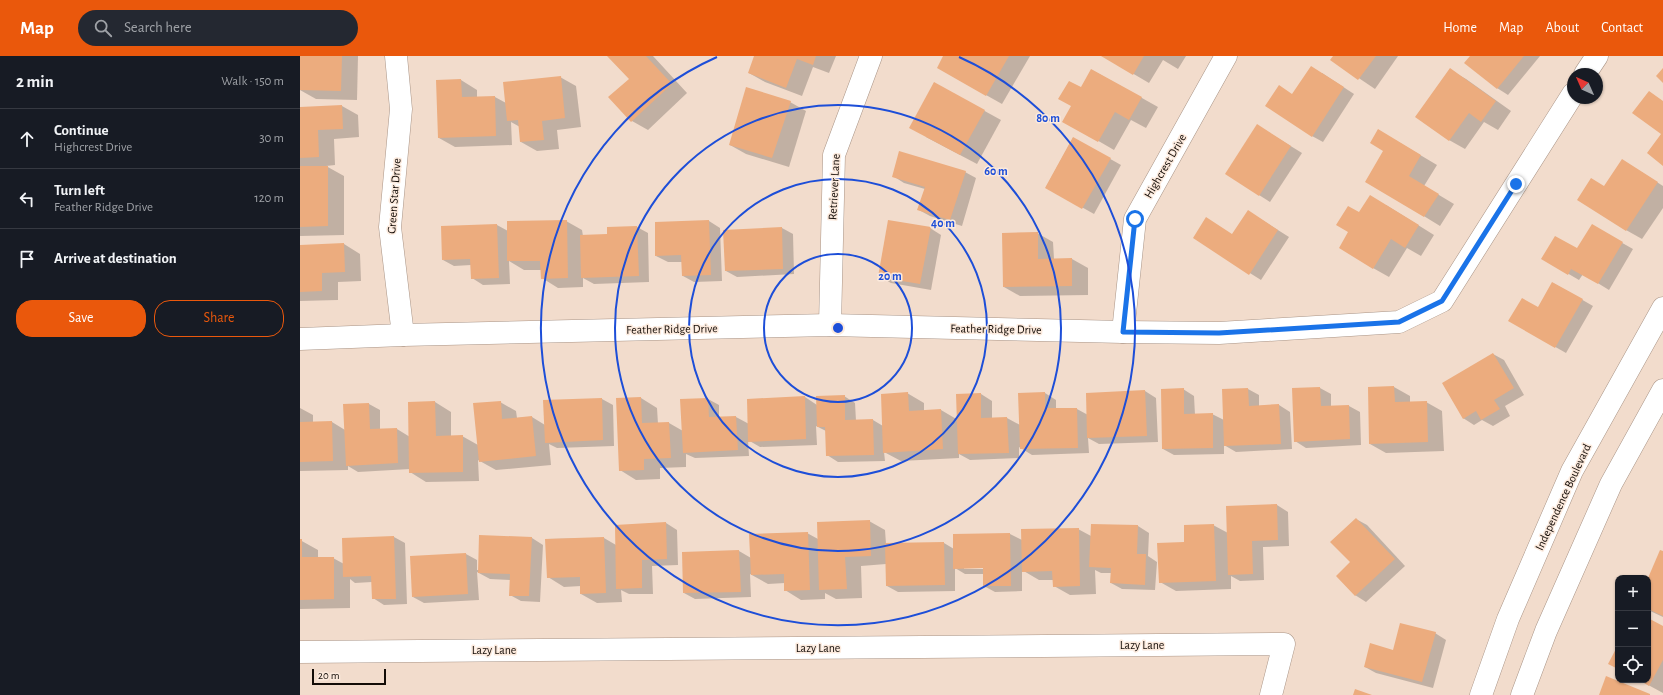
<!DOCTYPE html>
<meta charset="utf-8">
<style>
:root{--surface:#171b24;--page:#242831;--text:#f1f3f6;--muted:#9ea1a6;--line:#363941;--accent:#ea580c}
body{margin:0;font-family:"Alegreya Sans",sans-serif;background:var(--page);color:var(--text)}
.controls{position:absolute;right:12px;bottom:12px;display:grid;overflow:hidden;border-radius:8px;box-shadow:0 1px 3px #0004}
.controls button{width:36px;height:36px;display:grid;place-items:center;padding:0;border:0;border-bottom:1px solid var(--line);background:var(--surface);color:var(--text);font:20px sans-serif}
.compass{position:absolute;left:1267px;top:12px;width:36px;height:36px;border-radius:50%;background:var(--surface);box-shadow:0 1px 3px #0004;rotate:315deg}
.scale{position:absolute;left:12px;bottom:10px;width:74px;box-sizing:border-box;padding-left:4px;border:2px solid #130c07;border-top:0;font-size:11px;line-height:14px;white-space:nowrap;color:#130c07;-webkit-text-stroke:3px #fceadd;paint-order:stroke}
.stop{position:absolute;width:12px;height:12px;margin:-9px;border:3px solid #1a73e8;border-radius:50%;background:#fff}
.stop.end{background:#1a73e8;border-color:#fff;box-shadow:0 1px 4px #0008}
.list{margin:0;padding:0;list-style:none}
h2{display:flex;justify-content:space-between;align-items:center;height:52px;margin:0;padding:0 16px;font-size:17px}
h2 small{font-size:13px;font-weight:400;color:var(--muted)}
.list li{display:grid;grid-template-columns:26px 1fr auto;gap:12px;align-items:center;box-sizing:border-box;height:60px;padding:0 16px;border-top:1px solid var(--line)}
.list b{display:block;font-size:15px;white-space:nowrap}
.list p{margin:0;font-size:13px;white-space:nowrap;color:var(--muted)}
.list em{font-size:13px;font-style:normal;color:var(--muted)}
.actions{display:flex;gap:8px;padding:12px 16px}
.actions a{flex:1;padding:9px 0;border:1px solid var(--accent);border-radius:16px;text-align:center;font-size:14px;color:var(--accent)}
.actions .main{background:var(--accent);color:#fff}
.icon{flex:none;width:22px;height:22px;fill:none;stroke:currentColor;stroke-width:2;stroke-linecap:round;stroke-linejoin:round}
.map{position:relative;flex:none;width:1363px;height:639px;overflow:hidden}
header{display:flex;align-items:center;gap:24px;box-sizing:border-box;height:56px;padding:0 20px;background:var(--accent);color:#fff}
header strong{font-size:19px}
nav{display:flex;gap:22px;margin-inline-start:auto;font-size:14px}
.search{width:280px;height:36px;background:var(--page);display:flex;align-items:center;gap:10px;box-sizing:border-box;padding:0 14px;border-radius:22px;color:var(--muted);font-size:15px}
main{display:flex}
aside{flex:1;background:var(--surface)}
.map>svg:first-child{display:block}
</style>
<header>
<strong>Map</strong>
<div class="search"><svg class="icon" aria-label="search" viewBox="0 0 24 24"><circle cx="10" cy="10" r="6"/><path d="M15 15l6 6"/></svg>Search here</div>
<nav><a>Home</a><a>Map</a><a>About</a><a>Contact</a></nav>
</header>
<main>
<aside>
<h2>2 min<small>Walk · 150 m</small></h2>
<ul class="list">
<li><svg class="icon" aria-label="ahead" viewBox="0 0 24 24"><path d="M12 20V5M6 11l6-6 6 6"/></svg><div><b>Continue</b><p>Highcrest Drive</p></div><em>30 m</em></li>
<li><svg class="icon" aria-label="left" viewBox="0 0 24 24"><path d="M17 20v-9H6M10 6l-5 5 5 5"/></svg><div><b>Turn left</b><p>Feather Ridge Drive</p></div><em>120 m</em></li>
<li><svg class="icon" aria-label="arrive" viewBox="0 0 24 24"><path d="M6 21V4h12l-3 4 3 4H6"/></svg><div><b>Arrive at destination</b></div></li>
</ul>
<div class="actions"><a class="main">Save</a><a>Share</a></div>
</aside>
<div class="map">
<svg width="1363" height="639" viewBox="0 0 1363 639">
<rect width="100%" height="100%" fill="#f2dccc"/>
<g fill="#0003" fill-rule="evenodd">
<path d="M0 0H58L57 44 16 43 0 34Z"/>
<path d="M309 0H353L387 37 348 74 332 65 330 23Z"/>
<path d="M455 0H536L529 17 513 11 502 40 465 26 449 17Z"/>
<path d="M644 0H730L702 48 654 21Z"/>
<path d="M803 0H886L878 13 863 4 849 27Z"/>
<path d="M1034 0H1098L1075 33 1032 4Z"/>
<path d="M1171 0H1240L1208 39 1197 32Z"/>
<path d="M792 14 858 51 846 72 831 64 814 94 764 65Z"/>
<path d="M1150 14 1166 23 1211 55 1198 74 1184 66 1165 93 1149 84Z"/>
<path d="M1022 17 1054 38 1023 86 1012 80 993 39Z"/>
<path d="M260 21 276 30 281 71 257 74 259 93 237 95 221 86 220 71 211 66 212 89 155 91 139 82 137 25 161 24 177 34V41H195L206 47Z"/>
<path d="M634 27 701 64 677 108 626 81Z"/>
<path d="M490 46 506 55 489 111 446 98 430 89Z"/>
<path d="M42 50 58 59 59 81 34 83 35 109 26 110 44 120V179L0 180V52Z"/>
<path d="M968 76 1002 97 970 146 959 139Z"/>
<path d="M773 82 821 109 794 158 746 131Z"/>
<path d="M1095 84 1137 109 1124 130 1154 148 1140 170 1067 125Z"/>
<path d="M1338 114 1363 130V152L1342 183 1326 174 1305 131Z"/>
<path d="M665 116 676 122 662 170 630 160 619 154 625 133 604 127 593 120Z"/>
<path d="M1086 149 1134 179 1121 200 1107 192 1089 221 1073 212 1050 176 1059 157Z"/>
<path d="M959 162 989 181 961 224 894 182 933 179Z"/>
<path d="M266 165 282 174 283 180 308 179 337 171 348 177 349 226 294 228 283 222V231L258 232 242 222V214H224L209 205 210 228 183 229 172 222 171 209 154 210 143 204 197 169 208 175Z"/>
<path d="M409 165 420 172 422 225 394 226 383 220 382 206H368L356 200Z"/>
<path d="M1292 170 1333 193 1309 234 1283 218 1279 224 1243 203 1278 194Z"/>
<path d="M482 172 493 178 494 218 437 221 426 215Z"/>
<path d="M630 172 641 179 631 234 591 227 580 221Z"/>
<path d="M737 177 753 186 754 203H772L788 212V239L720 240 704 231Z"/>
<path d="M44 188 60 198 61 225 38 226V244L0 245V190Z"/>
<path d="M1253 227 1293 250 1266 297 1210 265 1238 252Z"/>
<path d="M1193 298 1204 304 1224 339 1205 350 1210 360 1193 370 1182 364 1174 369 1163 362Z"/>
<path d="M1094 331 1110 340V346H1126L1142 355 1144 395 1086 397 1070 388Z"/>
<path d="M1020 332 1031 338V350H1049L1060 356 1061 389 1006 392 995 385Z"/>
<path d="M883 333 894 340 895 359 912 358 924 364 948 333 959 339V350L979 349 990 356 992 393 936 396 924 389V398L874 399 863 393Z"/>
<path d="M845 335 856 342 858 386 799 388 788 382 789 397 732 399 719 391V402L670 404 659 398V402L601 405 584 396 585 405 538 406 527 399 526 375 516 370 517 389 460 391 448 384 449 400 395 402 386 398V411L360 412V423L336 424 320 414 317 343 341 342 357 352 358 368 369 367 383 375 408 343 419 349V362L436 361 449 368 505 341 517 349 544 340 555 347 556 365 573 364 583 370 607 337 624 347V355L641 354 658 364 681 338 692 345V362H707L720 369 745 337 756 344V353H777L788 359 787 338Z"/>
<path d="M302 343 313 349 314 390 257 392 249 388 251 409 196 414 178 404 179 425 126 426 110 416V413L58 416 48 410V414L0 415V352L13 359V366H32L45 374 69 348 80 354V374L97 373 110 381 135 346 151 356V380H162L178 389 200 346 216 355 217 362 232 361 245 369Z"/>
<path d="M977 449 988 456 989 490 963 491 964 524 940 525 931 520V533L876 535 860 526 913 469 928 477Z"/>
<path d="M1056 463 1067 469 1105 510 1066 546 1055 539 1051 506Z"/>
<path d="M569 465 585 474 586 488 644 487 654 493 710 478 722 484 778 473 791 480 838 470 849 477 848 500 857 506 855 534 822 533 811 527 812 517H801L795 514 796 538 770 539 754 530V524H739L722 514V535L695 536 684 530V518H665L655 512V535L598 536 587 530 586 508 561 510 562 542 536 543 525 537V543L501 544 485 534V527L468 528 450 518 451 541 395 543 384 537 439 495 451 502 507 477 518 483ZM664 511H688V513H664Z"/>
<path d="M366 467 377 474 378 509 352 510 353 538H329L321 534 322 546 297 547 281 538V530L264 531 248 521 247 483 304 482 316 489Z"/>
<path d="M94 481 105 487 107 548 84 549 73 542 72 526 55 527 50 523V552L0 553V484L18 494V502H33L44 508 43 483Z"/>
<path d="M232 482 243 489 240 546 221 545 210 539V524L190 523 177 516 179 544 124 547 113 541 166 498 177 504V514H179Z"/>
<path d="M1363 496V561L1348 554V523Z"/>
<path d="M1348 563 1363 571V637L1339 624H1348Z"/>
<path d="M1135 577 1146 584 1133 632 1076 617 1065 611 1094 595Z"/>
</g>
<g fill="#ecac7e">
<path d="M0 0H42L41 35 0 34Z"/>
<path d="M307 0H346L372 28 331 66 308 41 329 23Z"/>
<path d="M454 0H516L513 9 497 3 486 32 448 17Z"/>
<path d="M643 0H709L686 40 637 12Z"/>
<path d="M801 0H844L833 19Z"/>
<path d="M1033 0H1076L1058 24 1030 4Z"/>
<path d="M1170 0H1224L1197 33 1164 7Z"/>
<path d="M1011 10 1044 31 1012 81 965 50 979 29 992 38Z"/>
<path d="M1150 12 1196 45 1181 66 1169 57 1149 85 1115 61Z"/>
<path d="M1363 12V27L1356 20Z"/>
<path d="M791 13 842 41 829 64 815 56 798 86 762 66 771 50 758 43 769 25 781 31Z"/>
<path d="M261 20 265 62 242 65 244 84 220 86 218 64 207 65 203 26Z"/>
<path d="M161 23 162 41 195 40 196 80 138 82 136 24Z"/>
<path d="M634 26 685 54 660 99 609 72Z"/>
<path d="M446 31 491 45 472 102 429 89Z"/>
<path d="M1349 35 1363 45V110L1347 97 1361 78 1332 57Z"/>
<path d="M42 49 43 73 18 74 19 101 0 102V51Z"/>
<path d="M957 68 991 90 959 140 925 118Z"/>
<path d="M1078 73 1121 99 1109 120 1139 138 1124 161 1065 126 1083 95 1070 87Z"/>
<path d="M773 81 811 102 782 153 745 132Z"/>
<path d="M599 95 666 115 650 164 617 154 625 131 592 121Z"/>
<path d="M1322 103 1358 126 1326 175 1277 144 1291 122 1304 130Z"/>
<path d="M0 110H28V170L0 171Z"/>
<path d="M1070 139 1119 169 1105 192 1091 183 1073 213 1039 192 1048 176 1036 169 1048 150 1059 156Z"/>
<path d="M948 154 978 174 949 219 893 182 906 161 932 178Z"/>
<path d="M267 164 268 222 241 223 240 205H207V165Z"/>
<path d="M409 164 411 219 382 220 381 199 355 200V166Z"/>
<path d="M588 164 631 171 620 228 578 221Z"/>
<path d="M197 168 199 222 171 223 170 203 142 204 141 170Z"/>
<path d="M1292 168 1323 186 1298 228 1271 213 1268 219 1241 203 1255 180 1277 192Z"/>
<path d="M337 170 339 220 281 222 280 179 307 178V171Z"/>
<path d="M482 171 483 213 425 215 423 174Z"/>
<path d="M738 176V203L772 202V230L703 231 702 177Z"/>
<path d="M44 187 45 216 22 217V235L0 236V189Z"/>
<path d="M1252 226 1283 243 1255 292 1208 265 1222 242 1238 251Z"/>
<path d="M1193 297 1214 332 1194 344 1200 353 1181 364 1176 355 1163 363 1142 327Z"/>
<path d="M1094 330 1095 346 1127 345 1128 386 1069 388 1068 331Z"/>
<path d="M1020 331 1021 350 1049 349 1050 383 994 386 992 332Z"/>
<path d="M884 332V358L913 357V392L862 393 861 333Z"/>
<path d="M948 332 949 350 979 348 981 388 924 390 922 333Z"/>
<path d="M845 334 847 380 787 382 786 337Z"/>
<path d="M608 336 609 355 641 353 643 393 583 397 581 338Z"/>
<path d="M745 336V352H777L778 392 720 393 718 337Z"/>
<path d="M681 337V362L707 361 709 397 658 398 656 338Z"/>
<path d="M545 339V364L573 363 574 399 526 400 525 371H517L516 340Z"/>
<path d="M505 340 506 383 448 386 447 343Z"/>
<path d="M341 341 342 367 369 366 371 402 344 403V414L319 415 316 342Z"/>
<path d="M302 342 303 384 245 387 243 344Z"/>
<path d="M408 342 409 361 436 360 438 394 383 397 380 343Z"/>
<path d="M135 345 136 380 163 379V416L109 417 108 346Z"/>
<path d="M201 345 202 363 232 360 236 400 179 406 173 347Z"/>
<path d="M69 347 70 373 97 372 98 407 46 410 43 348Z"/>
<path d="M32 365 33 405 0 406V366Z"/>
<path d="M977 448 978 484 952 485 953 518 928 519 926 450Z"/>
<path d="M1056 462 1095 503 1055 540 1036 520 1050 506 1030 486Z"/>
<path d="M570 464 571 500 545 501 547 533 519 534 517 466Z"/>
<path d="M366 466 367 503 342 504V532L316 533 315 469Z"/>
<path d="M791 468 838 469 837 498H846L845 529 810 527 811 512 789 511Z"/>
<path d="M914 468 916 525 859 527 857 487 884 486V469Z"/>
<path d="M779 472 780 530 753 531 752 515 722 516 721 473Z"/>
<path d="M508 476 510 534 484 535V518L451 519 449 478Z"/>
<path d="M710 477 711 530H683V512L653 513V478Z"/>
<path d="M179 479 232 481 229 540H209L210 518 178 517Z"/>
<path d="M94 480 96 543H72L71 520 43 521 42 482Z"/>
<path d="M304 481 306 537 280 538V521L247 522 245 483Z"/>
<path d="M0 483H2V501H34V543L0 544Z"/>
<path d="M644 486 645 529 586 530 585 487Z"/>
<path d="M439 494 441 536 383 537 382 496Z"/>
<path d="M1360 494 1363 495V560L1348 553V522Z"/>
<path d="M166 497 168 538 112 541 110 500Z"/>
<path d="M1348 562 1363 570V604L1349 630 1339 624H1348Z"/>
<path d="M1100 567 1136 576 1122 626 1064 611 1070 587 1093 594Z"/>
<path d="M1318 589V613L1308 608Z"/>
<path d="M1306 620 1350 638V639H1299Z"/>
<path d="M1055 633 1072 639H1053Z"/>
</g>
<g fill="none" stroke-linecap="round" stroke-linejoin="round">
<defs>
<g id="minor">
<path d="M96 0 101 53 90 171 103 279"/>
<path d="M1285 18 1297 0"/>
<path d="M530 269 534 99 571 0"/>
<path d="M823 276 835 163 926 0"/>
<path d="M0 283 103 279 530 269 823 276 919 277 1099 266 1142 245 1273 38"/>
<path d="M0 596 984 588 971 639"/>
</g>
<g id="secondary">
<path d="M1181 639 1208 563 1272 415 1363 252"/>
<path d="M1222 639 1246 575 1311 428 1363 334"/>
</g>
</defs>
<use href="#minor" stroke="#a99486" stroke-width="23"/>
<use href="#secondary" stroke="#a99486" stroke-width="23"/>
<use href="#minor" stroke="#fff" stroke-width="22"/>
<use href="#secondary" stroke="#fff" stroke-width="22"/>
</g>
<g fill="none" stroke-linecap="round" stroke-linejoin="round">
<path stroke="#1a73e8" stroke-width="5" d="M835 163 823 276 919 277 1099 266 1142 245 1216 128"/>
</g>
<g fill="none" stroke="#1d4ed8" stroke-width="2">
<circle cx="538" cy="272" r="74"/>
<circle cx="538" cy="272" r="149"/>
<circle cx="538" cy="272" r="223"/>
<path d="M659 1A297 297 0 1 1 417 1"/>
</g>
<g text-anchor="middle" stroke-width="3" stroke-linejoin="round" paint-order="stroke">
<g font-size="12" fill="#130c07" stroke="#fceadd">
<text transform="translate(865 110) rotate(-60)" y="4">Highcrest Drive</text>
<text transform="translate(534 131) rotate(-87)" y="4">Retriever Lane</text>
<text transform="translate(94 140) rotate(-86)" y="4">Green Star Drive</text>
<text transform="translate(372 273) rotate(-1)" y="4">Feather Ridge Drive</text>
<text transform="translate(696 273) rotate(1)" y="4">Feather Ridge Drive</text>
<text transform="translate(1263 441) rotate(-65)" y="4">Independence Boulevard</text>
<text x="842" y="593">Lazy Lane</text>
<text x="518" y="596">Lazy Lane</text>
<text x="194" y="598">Lazy Lane</text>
</g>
</g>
<circle cx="538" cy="272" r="6" fill="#1d4ed8" stroke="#fceadd" stroke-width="2"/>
<g font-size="12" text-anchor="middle" font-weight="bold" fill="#1d4ed8" stroke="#fceadd" stroke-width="3" stroke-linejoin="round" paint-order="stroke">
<text x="748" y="66">80 m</text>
<text x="696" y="119">60 m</text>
<text x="643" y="171">40 m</text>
<text x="590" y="224">20 m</text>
</g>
</svg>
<div class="controls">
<button>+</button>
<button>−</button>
<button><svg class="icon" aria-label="locate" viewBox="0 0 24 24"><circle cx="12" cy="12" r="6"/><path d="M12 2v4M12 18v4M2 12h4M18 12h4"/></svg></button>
</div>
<svg class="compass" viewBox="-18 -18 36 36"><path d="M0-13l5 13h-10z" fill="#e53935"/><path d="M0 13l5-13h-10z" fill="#9ea1a6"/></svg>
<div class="scale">20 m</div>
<div class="stop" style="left:835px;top:163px"></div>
<div class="stop end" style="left:1216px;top:128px"></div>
</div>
</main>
